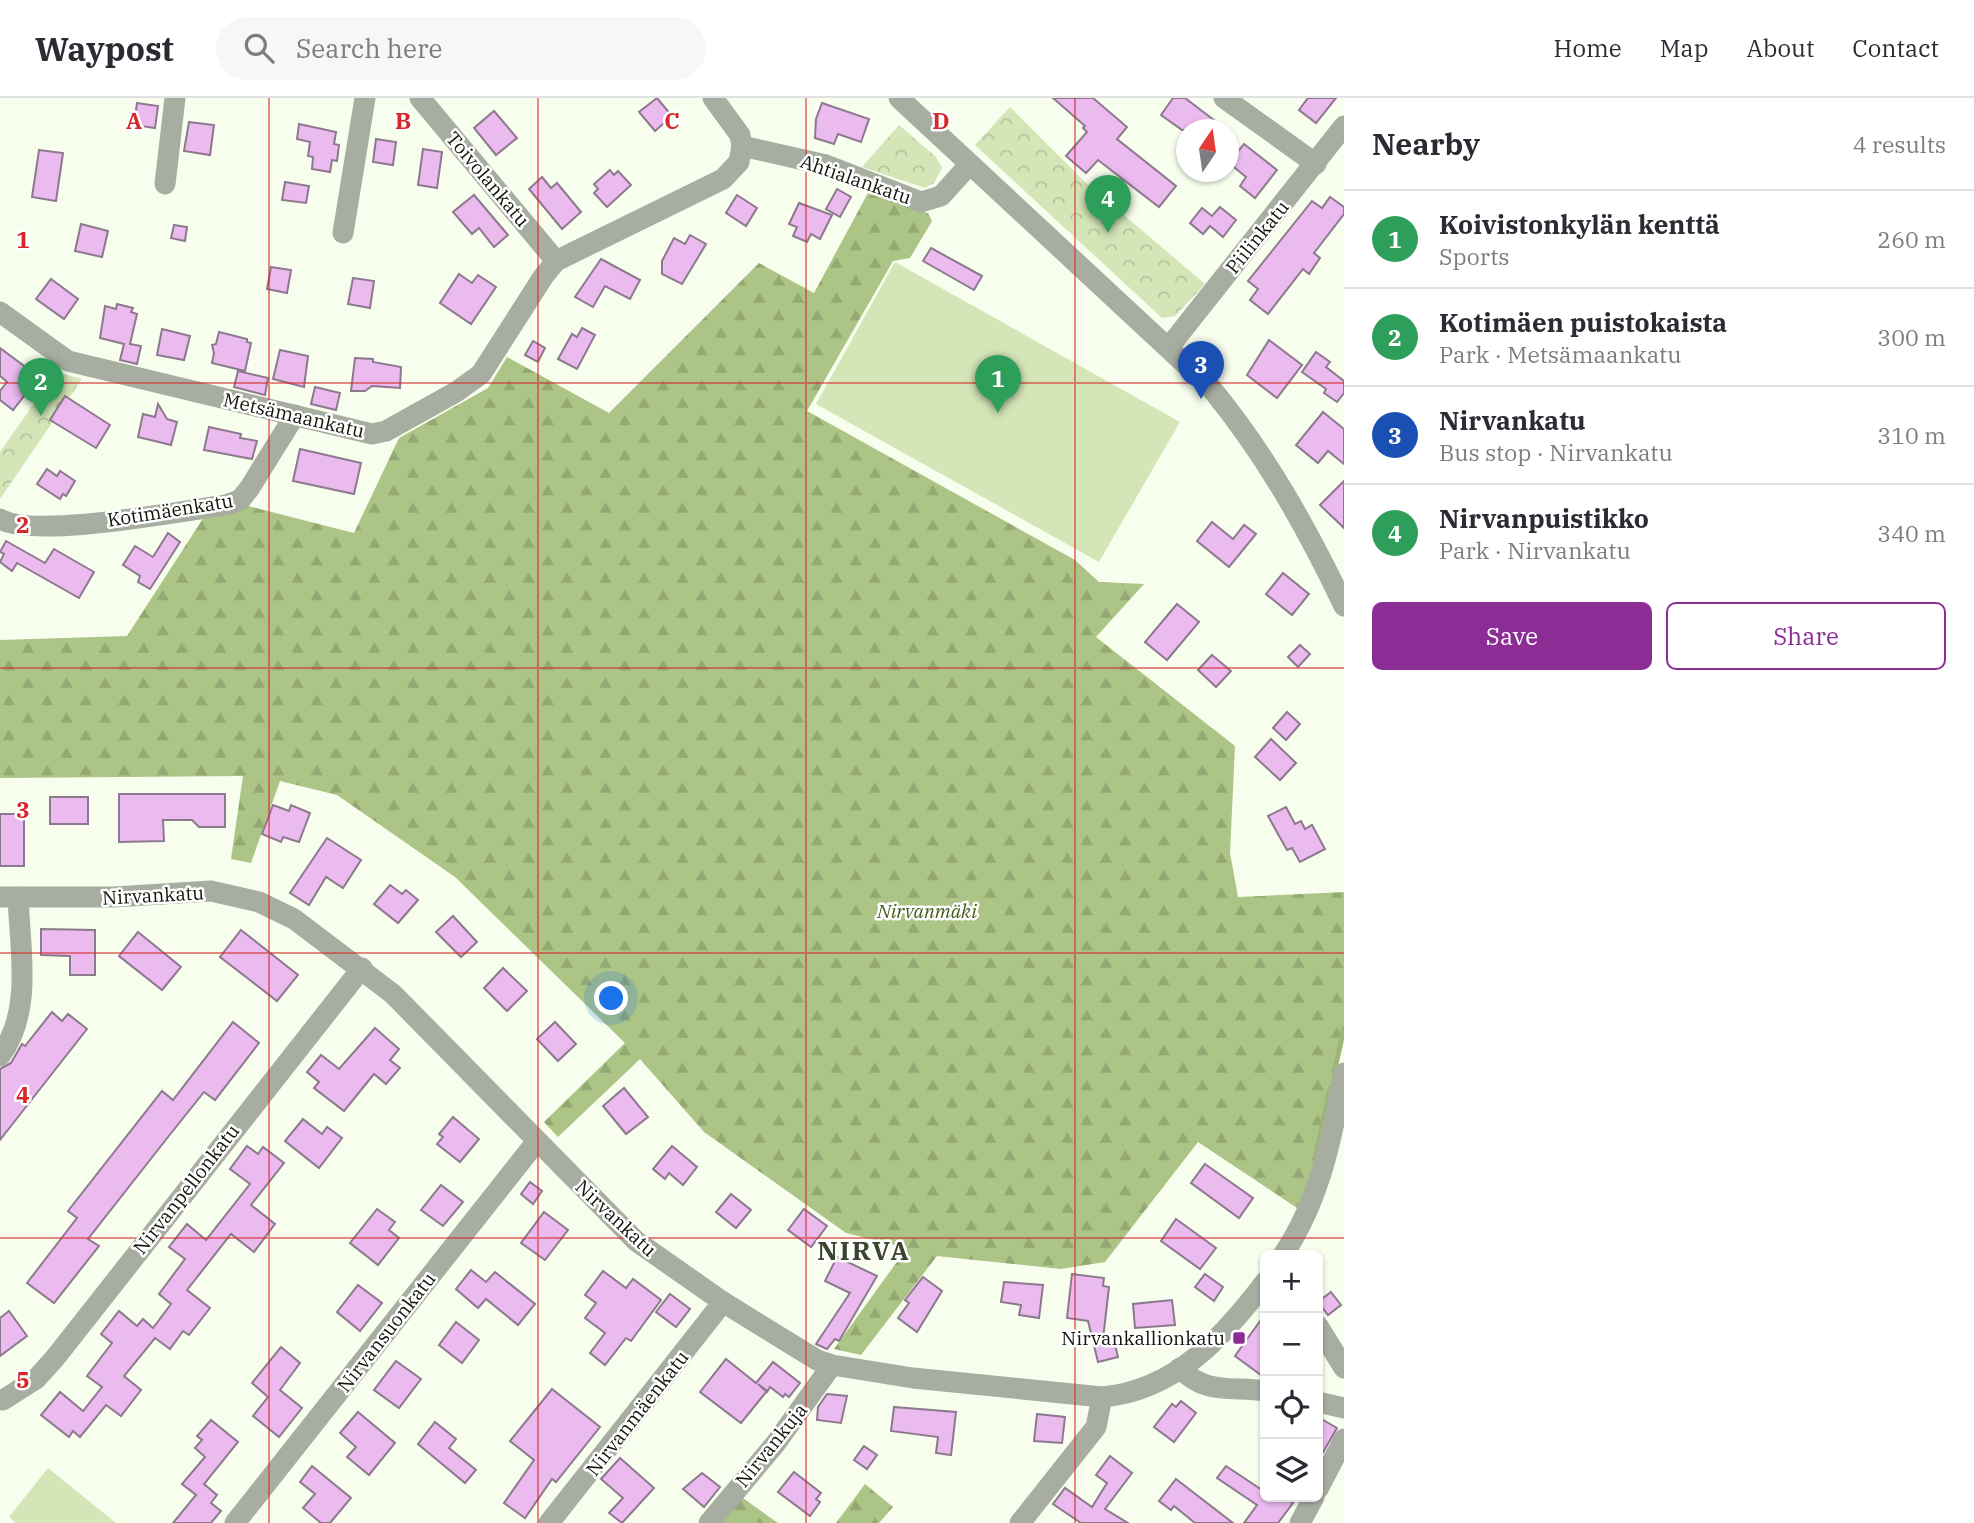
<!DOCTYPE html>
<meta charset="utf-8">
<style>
:root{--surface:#fff;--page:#f7f7f7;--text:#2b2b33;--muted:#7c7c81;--line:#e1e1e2;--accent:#8c2c95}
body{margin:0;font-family:"IBM Plex Serif",serif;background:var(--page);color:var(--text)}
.controls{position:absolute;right:21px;bottom:21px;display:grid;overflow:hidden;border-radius:10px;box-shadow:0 2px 5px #0004}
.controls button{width:63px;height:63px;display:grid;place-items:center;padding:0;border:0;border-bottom:2px solid var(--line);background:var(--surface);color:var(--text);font:35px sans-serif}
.compass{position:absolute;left:1176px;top:21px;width:63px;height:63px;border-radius:50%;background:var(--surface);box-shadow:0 2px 5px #0004;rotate:13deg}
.you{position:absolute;left:612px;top:901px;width:24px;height:24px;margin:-18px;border:5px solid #fff;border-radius:50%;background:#1a73e8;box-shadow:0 0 0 10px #1a73e833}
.badge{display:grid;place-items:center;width:46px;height:46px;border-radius:50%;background:var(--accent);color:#fff;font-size:23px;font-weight:700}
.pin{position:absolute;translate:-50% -58px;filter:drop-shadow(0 2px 4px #0008)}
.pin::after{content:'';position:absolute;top:37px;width:24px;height:21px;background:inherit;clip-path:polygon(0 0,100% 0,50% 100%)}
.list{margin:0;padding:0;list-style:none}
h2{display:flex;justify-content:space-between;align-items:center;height:91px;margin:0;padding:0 28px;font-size:30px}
h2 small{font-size:23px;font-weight:400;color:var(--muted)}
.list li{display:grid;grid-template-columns:46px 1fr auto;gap:21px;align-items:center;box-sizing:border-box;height:98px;padding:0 28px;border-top:2px solid var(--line)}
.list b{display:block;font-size:26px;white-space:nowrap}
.list p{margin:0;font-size:23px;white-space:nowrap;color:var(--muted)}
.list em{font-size:23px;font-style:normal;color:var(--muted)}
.actions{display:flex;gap:14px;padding:21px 28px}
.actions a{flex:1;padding:16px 0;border:2px solid var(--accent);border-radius:10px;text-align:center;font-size:24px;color:var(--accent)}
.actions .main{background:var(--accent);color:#fff}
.icon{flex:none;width:38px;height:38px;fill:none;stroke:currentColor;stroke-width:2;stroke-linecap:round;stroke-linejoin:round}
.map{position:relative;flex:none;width:1344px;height:1425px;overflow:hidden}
header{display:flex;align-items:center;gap:42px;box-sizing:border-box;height:98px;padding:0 35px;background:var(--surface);border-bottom:2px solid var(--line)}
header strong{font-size:33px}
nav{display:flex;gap:38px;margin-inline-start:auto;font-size:24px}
.search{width:490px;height:63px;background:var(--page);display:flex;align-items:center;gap:18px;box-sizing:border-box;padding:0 24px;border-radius:38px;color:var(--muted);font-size:26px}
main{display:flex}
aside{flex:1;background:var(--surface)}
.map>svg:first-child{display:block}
</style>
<header>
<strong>Waypost</strong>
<div class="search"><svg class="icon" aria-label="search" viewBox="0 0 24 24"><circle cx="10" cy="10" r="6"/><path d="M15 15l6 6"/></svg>Search here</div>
<nav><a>Home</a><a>Map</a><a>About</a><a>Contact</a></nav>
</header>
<main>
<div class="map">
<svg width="1344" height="1425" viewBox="0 0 1344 1425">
<defs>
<pattern id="forest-firs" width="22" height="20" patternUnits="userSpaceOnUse" patternTransform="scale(1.75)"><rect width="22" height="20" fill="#acc485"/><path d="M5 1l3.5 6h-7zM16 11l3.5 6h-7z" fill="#93a872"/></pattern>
<pattern id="park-crowns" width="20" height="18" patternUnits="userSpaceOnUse" patternTransform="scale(1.75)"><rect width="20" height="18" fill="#d4e6b7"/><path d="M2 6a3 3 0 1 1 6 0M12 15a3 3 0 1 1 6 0" fill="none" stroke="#b5c49c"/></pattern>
</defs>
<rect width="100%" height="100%" fill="#f7feed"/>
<g fill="url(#forest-firs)">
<path d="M868 95 928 115 932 123 910 160 893 163 807 313 1075 462 1099 484 1144 486 1096 539 1235 648 1230 755 1238 799 1344 794V930L1316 1069 1297 1110 1198 1044 1105 1164 1061 1171 937 1158 861 1257 834 1251 907 1150 846 1135 704 1034 640 961 558 1039 544 1024 625 945 455 779 337 697 280 683 251 765 231 761 243 678 0 680V542L127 538 204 419 248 408 354 435 399 340 488 290 507 259 609 315 759 165 814 195Z"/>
<path d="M865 1386 893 1409 879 1425H836Z"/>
<path d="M740 1398 778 1425H717Z"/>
</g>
<g fill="url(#park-crowns)">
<path d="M1010 9 1085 84 1205 186 1175 218 1162 220 975 47Z"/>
<path d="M899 27 936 59 942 70 934 85 925 90 862 69Z"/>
<path d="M56 274 82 281 0 401V354Z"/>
</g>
<g fill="#d4e6b7">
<path d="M895 164 1180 324 1099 464 816 306Z"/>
<path d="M48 1370 116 1425H16L9 1419Z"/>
</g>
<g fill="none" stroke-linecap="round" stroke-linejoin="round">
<g stroke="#9eb578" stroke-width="5">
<path d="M1334 975 1344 930"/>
<path d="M1316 1057 1330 991"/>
</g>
</g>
<g fill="#ebbaee" stroke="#8d798e" stroke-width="2">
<path d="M657 0 672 18 655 33 639 14Z"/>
<path d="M1053 0H1093L1127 29 1117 41 1176 88 1159 109 1098 62 1086 75 1066 58 1087 34 1083 30 1085 28Z"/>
<path d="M1173 0H1185L1227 32H1182L1161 17Z"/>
<path d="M1308 0H1336L1316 25 1299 12Z"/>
<path d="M137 5 158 8 155 30 134 27Z"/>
<path d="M822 5 869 21 861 44 838 36 834 46 815 40 816 21Z"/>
<path d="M494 13 517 40 496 57 474 30Z"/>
<path d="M189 24 214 27 210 57 184 53Z"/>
<path d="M299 26 336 34 334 46 339 47 337 63 332 62 330 74 312 71 313 59 308 58 310 44 297 41Z"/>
<path d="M376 41 396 44 393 67 373 64Z"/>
<path d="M1244 46 1277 72 1255 100 1240 88 1246 79 1229 65Z"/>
<path d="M423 51 442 54 437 90 418 87Z"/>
<path d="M39 52 63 55 56 103 32 99Z"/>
<path d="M610 72 614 77 618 73 631 87 607 109 594 95 598 91 594 86Z"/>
<path d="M542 79 551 90 557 85 581 114 562 131 529 91Z"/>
<path d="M285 84 309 88 306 105 282 102Z"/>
<path d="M837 91 851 99 840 119 826 111Z"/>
<path d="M474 97 508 137 494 149 479 130 472 136 453 114Z"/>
<path d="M737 97 757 110 746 128 726 115Z"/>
<path d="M1330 99 1344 109V116L1314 155 1320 160 1309 176 1303 171 1268 216 1250 202 1258 191 1248 183 1312 103 1322 110Z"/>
<path d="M799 105 832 117 820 141 811 136 807 144 793 138 797 129 789 126Z"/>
<path d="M1220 109 1236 122 1223 139 1210 128 1203 136 1190 125 1202 110 1212 118Z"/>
<path d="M81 126 108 133 102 159 75 153Z"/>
<path d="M174 127 187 129 185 143 171 140Z"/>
<path d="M690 137 706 146 682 186 662 176V163L674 140 685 146Z"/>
<path d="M931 150 982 178 974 192 923 163Z"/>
<path d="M601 161 640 182 630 201 605 188 593 209 575 199Z"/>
<path d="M271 169 291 172 287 195 267 191Z"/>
<path d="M459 176 472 185 478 177 496 189 471 226 440 205Z"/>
<path d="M353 180 374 183 370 210 348 206Z"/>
<path d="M51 181 78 201 64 221 36 201Z"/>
<path d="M117 206 133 210 131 214 137 216 130 246 141 248 137 266 120 262 124 246 100 240 105 208 116 211Z"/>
<path d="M582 230 595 237 577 271 558 261 572 236 577 239Z"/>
<path d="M162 231 190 238 184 262 157 257Z"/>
<path d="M219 234 247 241V244L251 245 245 273 212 265 214 255 212 247 216 246Z"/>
<path d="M1269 242 1302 267 1277 300 1247 277Z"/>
<path d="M533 243 545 250 538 264 525 257Z"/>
<path d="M0 250 39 279 13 312 0 302V293L7 284 0 278Z"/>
<path d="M280 252 308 258 304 289 273 281Z"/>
<path d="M1316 254 1330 264 1326 269 1344 283V295L1337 304 1324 295 1326 291 1302 274Z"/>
<path d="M355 260 373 261V264L401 269 400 290 372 288 365 293H351Z"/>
<path d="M238 273 268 280 265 297 234 289Z"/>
<path d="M315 289 340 295 336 312 311 306Z"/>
<path d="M65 298 110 327 96 350 50 322Z"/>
<path d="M158 306 167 321 177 324 171 347 138 339 143 316 155 319Z"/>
<path d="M1323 314 1344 331V366L1328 353 1318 365 1296 347Z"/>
<path d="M209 329 241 336 240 340 257 343 252 361 204 352Z"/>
<path d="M300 351 361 365 354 396 293 383Z"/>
<path d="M47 371 57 378 60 373 75 383 66 398 63 396 60 401 37 386Z"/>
<path d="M1344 383V430L1320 407Z"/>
<path d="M1212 424 1233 441 1244 427 1256 436 1229 469 1197 443Z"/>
<path d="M168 435 180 444 150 491 138 484 140 478 123 467 135 448 153 459Z"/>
<path d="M6 443 45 465 54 451 94 474 79 500 17 465 12 473 0 464 4 456 0 454Z"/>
<path d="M1283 475 1309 496 1292 517 1266 496Z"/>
<path d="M1177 506 1199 524 1167 562 1145 544Z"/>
<path d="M1300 547 1310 556 1298 569 1288 559Z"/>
<path d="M1212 557 1231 573 1216 589 1198 572Z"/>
<path d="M1287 614 1300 626 1286 642 1273 630Z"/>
<path d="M1271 641 1296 665 1280 682 1255 659Z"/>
<path d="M119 696H225V729H199L192 722H163L164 743 119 744Z"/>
<rect x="50" y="699" width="38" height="27"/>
<path d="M273 707 289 713 291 707 310 715 299 744 283 739 281 744 262 736Z"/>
<path d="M1286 709 1295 726 1301 723 1305 731 1312 727 1325 751 1300 764 1292 750 1287 752 1268 718Z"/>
<rect x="0" y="716" width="24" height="52"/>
<path d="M327 740 361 762 343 790 326 779 309 807 290 795Z"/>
<path d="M390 787 402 796 406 792 418 802 398 825 374 806Z"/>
<path d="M453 818 477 844 461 859 436 834Z"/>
<path d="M41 831 95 832V877H70V858L41 857Z"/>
<path d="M241 832 298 877 277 903 220 859Z"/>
<path d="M138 834 181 869 162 892 119 858Z"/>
<path d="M503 870 527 893 507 913 484 890Z"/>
<path d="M52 914 62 923 68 916 87 931 0 1042V971L11 965 22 946 25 948Z"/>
<path d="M233 924 259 945 215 1002 204 994 168 1039 88 1141 99 1148 54 1205 27 1185 77 1120 68 1113 162 993 173 1002Z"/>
<path d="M555 924 576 946 558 963 537 941Z"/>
<path d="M375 930 399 951 390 962 400 970 386 986 374 976 344 1013 314 990 319 984 307 974 321 957 339 971Z"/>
<path d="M624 990 648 1019 626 1036 603 1008Z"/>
<path d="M453 1019 479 1041 460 1064 437 1046 443 1039 439 1036Z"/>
<path d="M303 1021 322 1036 327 1029 342 1040 319 1070 285 1043Z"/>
<path d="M247 1048 258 1056 263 1049 284 1065 251 1107 275 1126 254 1154 231 1136 187 1192 210 1210 189 1237 183 1233 170 1251 155 1240 124 1278 141 1292 121 1318 106 1307 80 1339 73 1333 69 1339 41 1317 60 1294 83 1313 102 1289 87 1278 112 1245 101 1236 119 1213 137 1228 143 1221 153 1230 171 1206 159 1196 185 1161 169 1149 187 1126 206 1142 250 1086 230 1071Z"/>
<path d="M672 1048 697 1069 683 1087 669 1075 665 1081 653 1071Z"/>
<path d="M1205 1066 1253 1100 1239 1120 1191 1085Z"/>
<path d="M530 1084 542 1093 533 1106 521 1096Z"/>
<path d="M441 1087 463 1104 443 1128 421 1112Z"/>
<path d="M731 1096 751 1112 736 1130 716 1114Z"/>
<path d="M377 1111 395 1124 389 1132 399 1140 378 1167 350 1145Z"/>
<path d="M804 1111 827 1128 811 1149 788 1132Z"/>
<path d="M544 1114 568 1132 545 1162 521 1145Z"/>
<path d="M1176 1121 1216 1150 1200 1171 1161 1143Z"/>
<path d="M837 1159 877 1178 839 1243 835 1241 827 1251 816 1246 850 1195 825 1183Z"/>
<path d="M471 1172 486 1184 495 1174 535 1206 518 1227 486 1201 478 1210 456 1191Z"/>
<path d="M603 1173 626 1190 633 1181 661 1202 631 1243 626 1240 605 1267 590 1255 605 1235 585 1220 596 1205 585 1197Z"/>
<path d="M1072 1176 1104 1180 1103 1188 1109 1189 1103 1241 1113 1239 1118 1259 1098 1264 1088 1223 1067 1220Z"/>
<path d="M1205 1176 1223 1189 1214 1203 1195 1189Z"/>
<path d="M923 1179 942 1193 917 1234 898 1220 909 1205 905 1202Z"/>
<path d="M1004 1184 1043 1187 1039 1220 1019 1217 1021 1207 1001 1204Z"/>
<path d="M358 1187 382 1205 360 1233 337 1214Z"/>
<path d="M1331 1194 1341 1207 1328 1217 1318 1204Z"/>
<path d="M670 1196 690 1211 676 1229 656 1214Z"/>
<path d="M1172 1202 1175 1227 1135 1230 1133 1206Z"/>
<path d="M9 1213 27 1238 0 1258V1220Z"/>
<path d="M1265 1216V1280L1235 1258Z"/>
<path d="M456 1224 479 1242 462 1265 439 1247Z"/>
<path d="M281 1249 300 1265 280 1292 302 1310 279 1339 253 1318 268 1299 252 1285Z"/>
<path d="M726 1261 756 1285 773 1264 800 1285 789 1299 785 1296 783 1299 770 1289 767 1294 758 1286 767 1293 741 1325 700 1294Z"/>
<path d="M396 1263 421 1281 399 1310 374 1292Z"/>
<path d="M552 1291 600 1329 556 1384 552 1381 525 1420 504 1405 534 1362 510 1343Z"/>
<path d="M827 1296 847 1298 841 1325 817 1322 818 1309Z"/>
<path d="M1181 1303 1196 1315 1174 1344 1154 1329 1172 1306 1176 1309Z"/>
<path d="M894 1309 956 1314 951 1357 936 1355 938 1339 891 1333Z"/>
<path d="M358 1314 395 1345 369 1377 347 1359 356 1349 340 1335Z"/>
<path d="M1037 1316 1065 1319 1062 1345 1034 1343Z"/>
<path d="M1318 1319 1337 1330 1318 1363Z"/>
<path d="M211 1322 238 1344 204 1386 217 1397 211 1405 221 1413 211 1425H173L196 1397 182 1386 205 1359 195 1350 202 1342 197 1338Z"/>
<path d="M435 1324 456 1341 449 1350 476 1372 465 1385 418 1346Z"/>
<path d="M864 1348 877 1357 867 1371 854 1362Z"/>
<path d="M1110 1358 1132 1375 1105 1411 1128 1425H1081L1053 1406 1065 1390 1092 1409 1107 1385 1096 1377Z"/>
<path d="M620 1360 654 1390 622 1425 609 1415 623 1400 601 1381Z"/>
<path d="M312 1368 351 1400 330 1425H321L303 1410 315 1396 300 1384Z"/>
<path d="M1226 1368 1265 1394V1399H1285L1293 1405 1278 1425H1244L1257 1407 1217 1380Z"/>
<path d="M794 1374 821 1395 816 1401 820 1404 810 1418 778 1394Z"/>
<path d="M702 1375 720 1389 704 1409 683 1391Z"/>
<path d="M1176 1381 1233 1425H1195L1174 1408 1171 1412 1159 1403Z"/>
</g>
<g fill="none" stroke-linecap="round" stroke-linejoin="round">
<g stroke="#a8ada1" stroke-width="21">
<path d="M420 0 556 163"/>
<path d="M713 0 740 37 742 48 826 67 921 104 941 98 970 66"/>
<path d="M899 0 1211 290C1266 357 1307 430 1344 508"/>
<path d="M1224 0 1316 66"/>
<path d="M165 86 175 0"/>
<path d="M343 135 365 0"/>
<path d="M0 214 68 263 372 336 386 333 456 294 481 276 543 179 556 163 723 81 739 64 742 48"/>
<path d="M1169 249 1344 28"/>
<path d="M0 421C35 441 180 413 226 407L240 402 249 391 295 317"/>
<path d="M0 799H114L211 793 259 804 294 821 393 896 636 1143 723 1204 817 1262 832 1267 913 1280 1102 1299C1175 1293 1224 1238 1265 1184"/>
<path d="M0 958C33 914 20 852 18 799"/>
<path d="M1283 1157C1320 1102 1332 1039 1344 975"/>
<path d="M1318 1228 1344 1270"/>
<path d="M1180 1270C1205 1297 1232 1288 1265 1293"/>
<path d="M3 1302 36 1281 55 1260 362 870"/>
<path d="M1318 1304 1344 1310"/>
<path d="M1318 1391 1344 1341"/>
<path d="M235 1425 537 1043"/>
<path d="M549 1425 723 1204"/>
<path d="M709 1425 776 1345 832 1267"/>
<path d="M1020 1425 1096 1329 1102 1299"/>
<path d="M1300 1425 1314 1399"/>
</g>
</g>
<path fill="none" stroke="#d62828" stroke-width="2" stroke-opacity="0.55" d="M269 0V1425M538 0V1425M806 0V1425M1075 0V1425M0 285H1344M0 570H1344M0 855H1344M0 1140H1344"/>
<rect fill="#8c2c95" stroke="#fff" stroke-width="2.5" x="1232" y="1233" width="14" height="14" rx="3.5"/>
<g text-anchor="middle" stroke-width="5" stroke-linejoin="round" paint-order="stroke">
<g font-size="19" fill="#11150b" stroke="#fff">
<text transform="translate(488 81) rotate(50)" y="7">Toivolankatu</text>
<text transform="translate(856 81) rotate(19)" y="7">Ahtialankatu</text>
<text transform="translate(1257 139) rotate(-51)" y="7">Piilinkatu</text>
<text transform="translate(294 317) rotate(13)" y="7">Metsämaankatu</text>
<text transform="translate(170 412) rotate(-9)" y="7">Kotimäenkatu</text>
<text transform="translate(153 797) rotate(-3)" y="7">Nirvankatu</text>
<text transform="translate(186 1091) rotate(-52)" y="7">Nirvanpellonkatu</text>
<text transform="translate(616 1120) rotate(43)" y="7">Nirvankatu</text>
<text transform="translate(386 1234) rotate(-52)" y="7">Nirvansuonkatu</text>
<text transform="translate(637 1315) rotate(-52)" y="7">Nirvanmäenkatu</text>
<text transform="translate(771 1347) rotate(-51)" y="7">Nirvankuja</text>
</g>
<g font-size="19" font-style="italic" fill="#485c1a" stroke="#fff">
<text x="927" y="820">Nirvanmäki</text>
</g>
<g font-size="19" fill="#11150b" stroke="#fff" text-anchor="end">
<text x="1225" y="1247">Nirvankallionkatu</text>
</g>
<g font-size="26" font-weight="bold" letter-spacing="2" fill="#3b442d" stroke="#fff">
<text x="864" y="1162">NIRVA</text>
</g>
</g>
<g font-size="23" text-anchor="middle" font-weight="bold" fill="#d62828" stroke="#fff" stroke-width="5" stroke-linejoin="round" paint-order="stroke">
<text x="134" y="31">A</text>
<text x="403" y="31">B</text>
<text x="672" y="31">C</text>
<text x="941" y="31">D</text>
<text x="23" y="150">1</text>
<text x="23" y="435">2</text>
<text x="23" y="720">3</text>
<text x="23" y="1005">4</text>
<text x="23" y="1290">5</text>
</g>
</svg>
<div class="controls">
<button>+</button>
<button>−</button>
<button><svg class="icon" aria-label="locate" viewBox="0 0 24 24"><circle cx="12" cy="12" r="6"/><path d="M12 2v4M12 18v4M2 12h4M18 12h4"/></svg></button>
<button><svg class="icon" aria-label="layers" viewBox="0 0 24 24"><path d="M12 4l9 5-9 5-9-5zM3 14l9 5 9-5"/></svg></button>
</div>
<svg class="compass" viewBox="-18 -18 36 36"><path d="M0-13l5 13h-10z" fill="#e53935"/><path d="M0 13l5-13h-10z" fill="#7c7c81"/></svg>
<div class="you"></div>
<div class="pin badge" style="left:998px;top:315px;background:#2e9e5b">1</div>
<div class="pin badge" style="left:41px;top:318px;background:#2e9e5b">2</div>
<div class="pin badge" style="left:1201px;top:301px;background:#1a4fb4">3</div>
<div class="pin badge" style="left:1108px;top:135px;background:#2e9e5b">4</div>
</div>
<aside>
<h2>Nearby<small>4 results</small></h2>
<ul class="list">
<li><span class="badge" style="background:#2e9e5b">1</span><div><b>Koivistonkylän kenttä</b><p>Sports</p></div><em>260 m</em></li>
<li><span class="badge" style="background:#2e9e5b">2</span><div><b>Kotimäen puistokaista</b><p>Park · Metsämaankatu</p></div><em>300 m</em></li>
<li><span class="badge" style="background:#1a4fb4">3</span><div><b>Nirvankatu</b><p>Bus stop · Nirvankatu</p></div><em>310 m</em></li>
<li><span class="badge" style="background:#2e9e5b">4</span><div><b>Nirvanpuistikko</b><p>Park · Nirvankatu</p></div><em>340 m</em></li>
</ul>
<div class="actions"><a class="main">Save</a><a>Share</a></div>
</aside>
</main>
